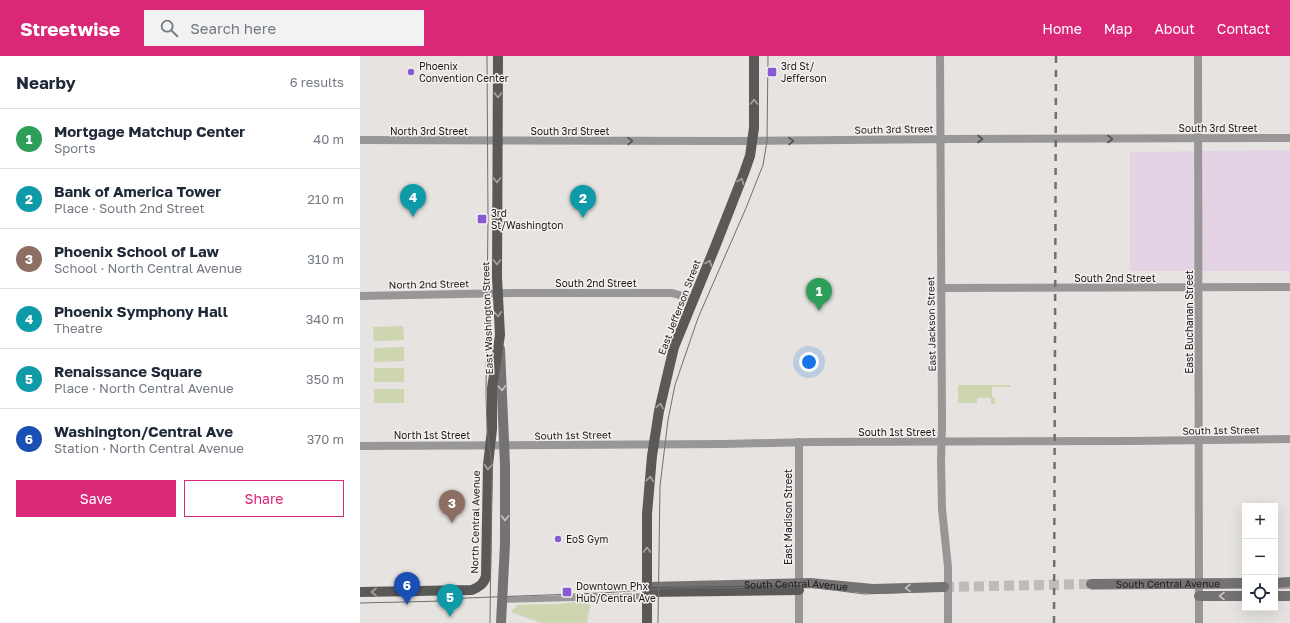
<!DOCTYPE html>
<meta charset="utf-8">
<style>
:root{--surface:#fff;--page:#f2f2f3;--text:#1f2937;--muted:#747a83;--line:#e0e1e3;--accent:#db2777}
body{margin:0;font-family:"Golos Text",sans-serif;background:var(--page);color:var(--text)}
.controls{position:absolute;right:12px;bottom:12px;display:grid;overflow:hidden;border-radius:0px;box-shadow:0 4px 16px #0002}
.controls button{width:36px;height:36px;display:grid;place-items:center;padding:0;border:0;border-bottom:1px solid var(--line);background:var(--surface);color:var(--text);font:20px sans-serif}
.you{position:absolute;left:449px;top:306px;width:14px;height:14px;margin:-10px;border:3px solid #fff;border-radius:50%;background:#1a73e8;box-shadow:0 0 0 6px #1a73e833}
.badge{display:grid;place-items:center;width:26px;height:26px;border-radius:50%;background:var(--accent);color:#fff;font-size:13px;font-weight:700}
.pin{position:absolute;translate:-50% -33px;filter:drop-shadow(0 1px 2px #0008)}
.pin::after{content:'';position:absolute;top:21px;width:14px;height:12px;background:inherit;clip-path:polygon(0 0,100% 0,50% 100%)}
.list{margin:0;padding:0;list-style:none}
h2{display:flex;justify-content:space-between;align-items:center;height:52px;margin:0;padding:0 16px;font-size:17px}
h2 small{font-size:13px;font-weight:400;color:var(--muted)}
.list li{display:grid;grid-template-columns:26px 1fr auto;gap:12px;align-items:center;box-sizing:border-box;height:60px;padding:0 16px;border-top:1px solid var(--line)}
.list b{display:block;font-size:15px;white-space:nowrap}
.list p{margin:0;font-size:13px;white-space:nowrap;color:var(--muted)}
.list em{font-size:13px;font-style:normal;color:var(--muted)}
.actions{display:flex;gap:8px;padding:12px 16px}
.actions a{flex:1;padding:9px 0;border:1px solid var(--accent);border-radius:0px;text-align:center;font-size:14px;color:var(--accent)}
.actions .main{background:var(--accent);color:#fff}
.icon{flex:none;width:22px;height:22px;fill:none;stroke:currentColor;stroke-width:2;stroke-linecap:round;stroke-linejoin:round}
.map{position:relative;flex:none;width:930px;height:567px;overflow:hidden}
header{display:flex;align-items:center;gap:24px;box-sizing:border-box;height:56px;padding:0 20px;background:var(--accent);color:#fff}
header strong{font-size:19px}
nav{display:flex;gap:22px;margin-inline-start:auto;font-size:14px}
.search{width:280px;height:36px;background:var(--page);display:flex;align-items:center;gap:10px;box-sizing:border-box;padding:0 14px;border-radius:0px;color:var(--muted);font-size:15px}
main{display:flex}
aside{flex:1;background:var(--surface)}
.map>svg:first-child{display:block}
</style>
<header>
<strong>Streetwise</strong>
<div class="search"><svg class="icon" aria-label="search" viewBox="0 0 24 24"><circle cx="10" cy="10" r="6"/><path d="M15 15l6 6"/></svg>Search here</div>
<nav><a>Home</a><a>Map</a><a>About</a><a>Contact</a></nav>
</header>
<main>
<aside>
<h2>Nearby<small>6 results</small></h2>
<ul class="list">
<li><span class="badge" style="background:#2e9e5b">1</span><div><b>Mortgage Matchup Center</b><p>Sports</p></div><em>40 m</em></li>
<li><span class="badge" style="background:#0f9aa8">2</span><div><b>Bank of America Tower</b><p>Place · South 2nd Street</p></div><em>210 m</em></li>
<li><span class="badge" style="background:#8d6e63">3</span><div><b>Phoenix School of Law</b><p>School · North Central Avenue</p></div><em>310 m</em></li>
<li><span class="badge" style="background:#0f9aa8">4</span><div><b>Phoenix Symphony Hall</b><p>Theatre</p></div><em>340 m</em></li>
<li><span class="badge" style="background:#0f9aa8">5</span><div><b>Renaissance Square</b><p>Place · North Central Avenue</p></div><em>350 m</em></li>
<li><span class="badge" style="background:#1a4fb4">6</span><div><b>Washington/Central Ave</b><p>Station · North Central Avenue</p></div><em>370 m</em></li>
</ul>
<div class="actions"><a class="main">Save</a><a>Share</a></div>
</aside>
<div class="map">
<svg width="930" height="567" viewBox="0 0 930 567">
<rect width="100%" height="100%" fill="#e6e3e0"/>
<path fill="#e4d3e5" d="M930 94V215H770V96Z"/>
<g fill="#cdd5b1">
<path d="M43 270 44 284 14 285 13 271Z"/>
<path d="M44 291V305L14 306V292Z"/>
<rect x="14" y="312" width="30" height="14"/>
<path d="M598 329H650V331H632V341H635V348H631V342H617V347H598Z"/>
<rect x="14" y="333" width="30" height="14"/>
<path d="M230 544V551L227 567H181L151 556 157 549 200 548Z"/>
</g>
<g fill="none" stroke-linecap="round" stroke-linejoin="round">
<path stroke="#bebbb8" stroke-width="10" stroke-dasharray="10 5" stroke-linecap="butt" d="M584 531 731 528"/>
<path stroke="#989697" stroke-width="6" d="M142 544 287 540"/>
<g stroke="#989697" stroke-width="8">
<path d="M580 0 582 369 581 404 582 453 588 511V567"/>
<path d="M838 0 839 567"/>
<path d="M0 84 376 85 592 83 930 82"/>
<path d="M581 232 930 231"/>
<path d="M0 240 151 237H312L333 243"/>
<path d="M439 386V567"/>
<path d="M0 390 364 388 452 386 770 385 930 383"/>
</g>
<g stroke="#747272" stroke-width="10">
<path d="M140 293 145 409V488L141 567"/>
<path d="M915 527 930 526"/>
<path id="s1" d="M731 528 885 527"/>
<path id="s2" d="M287 531 450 527 513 533 584 531"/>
<path d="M839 540H885"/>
<path d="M915 540H930"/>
</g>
<g stroke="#5b5858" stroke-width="10">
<path d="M0 536 112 534C119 531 124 528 126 520L128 409 132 373V332L140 279 137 221 138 0"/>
<path d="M287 536 439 534"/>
<path d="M287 567V458L292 400 299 355 314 291 355 191 384 117 390 100 394 72V0"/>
</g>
<g stroke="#71706e" stroke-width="1">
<path d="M127 0 128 164 126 337 127 373 132 409 130 567"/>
<path d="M915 532H930"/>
<path d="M731 533 885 532"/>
<path d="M0 547 84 545 106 542 241 537 315 532 450 531 504 538 583 535"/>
<path d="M298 567 300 430 308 364 315 329 338 262 386 152 403 109 407 85 408 0"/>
</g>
<path stroke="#71706e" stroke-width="2.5" stroke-dasharray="7 7" stroke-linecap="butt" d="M694 567 696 0"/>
</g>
<defs><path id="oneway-chevron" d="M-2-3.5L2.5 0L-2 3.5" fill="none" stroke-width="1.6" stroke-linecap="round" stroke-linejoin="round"/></defs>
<g stroke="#a7a4a3">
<use href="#oneway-chevron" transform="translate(138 39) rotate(90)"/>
<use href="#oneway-chevron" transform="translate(394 46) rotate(-90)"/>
<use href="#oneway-chevron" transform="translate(137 124) rotate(90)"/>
<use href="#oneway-chevron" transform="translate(381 125) rotate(-68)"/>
<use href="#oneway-chevron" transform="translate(137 206) rotate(90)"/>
<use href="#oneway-chevron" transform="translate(349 207) rotate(-67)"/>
<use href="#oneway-chevron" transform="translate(138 258) rotate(86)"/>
<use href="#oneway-chevron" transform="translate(300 350) rotate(-79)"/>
<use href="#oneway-chevron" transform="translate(128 411) rotate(93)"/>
<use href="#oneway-chevron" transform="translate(290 423) rotate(-84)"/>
<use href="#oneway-chevron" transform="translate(287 494) rotate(-90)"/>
<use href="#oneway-chevron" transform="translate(14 536) rotate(180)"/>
</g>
<g stroke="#545252">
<use href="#oneway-chevron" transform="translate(620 83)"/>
<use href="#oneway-chevron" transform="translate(750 83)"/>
<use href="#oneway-chevron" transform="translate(270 85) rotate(-1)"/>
<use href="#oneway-chevron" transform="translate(431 85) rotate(-1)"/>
</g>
<g stroke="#c7c4c3">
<use href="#oneway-chevron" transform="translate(142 332) rotate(87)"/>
<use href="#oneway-chevron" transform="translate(145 462) rotate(90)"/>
<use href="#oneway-chevron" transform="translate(548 532) rotate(179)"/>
<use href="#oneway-chevron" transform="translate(862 540) rotate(180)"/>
</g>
<g fill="#875ad3" stroke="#f3f0ee" stroke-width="1.5">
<circle cx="51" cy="16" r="4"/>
<rect x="407" y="11" width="10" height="10" rx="2"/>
<rect x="117" y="158" width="10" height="10" rx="2"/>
<circle cx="198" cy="483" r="4"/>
<rect x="202" y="531" width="10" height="10" rx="2"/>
</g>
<g text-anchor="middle" stroke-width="3" stroke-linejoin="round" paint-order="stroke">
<g font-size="10" fill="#1c1b1a" stroke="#f3f0ee" text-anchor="start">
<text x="59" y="14">Phoenix<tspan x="59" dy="12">Convention Center</tspan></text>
<text x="421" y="14">3rd St/<tspan x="421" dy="12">Jefferson</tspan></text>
<text x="131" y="161">3rd<tspan x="131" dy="12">St/Washington</tspan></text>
<text x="206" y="487">EoS Gym</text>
<text x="216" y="534">Downtown Phx<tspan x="216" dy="12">Hub/Central Ave</tspan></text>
</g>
<g font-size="10" fill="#1c1b1a" stroke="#f3f0ee">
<text x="858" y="76">South 3rd Street</text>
<text transform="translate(534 73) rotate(-1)" y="4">South 3rd Street</text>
<text x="69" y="79">North 3rd Street</text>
<text x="210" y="79">South 3rd Street</text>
<text x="755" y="226">South 2nd Street</text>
<text x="236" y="231">South 2nd Street</text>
<text transform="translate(69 228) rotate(-1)" y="4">North 2nd Street</text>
<text transform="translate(319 251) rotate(-69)" y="4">East Jefferson Street</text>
<text transform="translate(127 262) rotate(-92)" y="4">East Washington Street</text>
<text transform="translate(829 266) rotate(-90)" y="4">East Buchanan Street</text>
<text transform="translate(571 268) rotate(-91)" y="4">East Jackson Street</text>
<text transform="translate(861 374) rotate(-1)" y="4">South 1st Street</text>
<text x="537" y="380">South 1st Street</text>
<text x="72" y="383">North 1st Street</text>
<text transform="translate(213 379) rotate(-1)" y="4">South 1st Street</text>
<text transform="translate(428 461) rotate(-90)" y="4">East Madison Street</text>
<text transform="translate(115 466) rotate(-89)" y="4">North Central Avenue</text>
<text dy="4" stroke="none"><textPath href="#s1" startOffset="77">South Central Avenue</textPath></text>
<text dy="4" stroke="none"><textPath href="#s2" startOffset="149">South Central Avenue</textPath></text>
</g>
</g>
</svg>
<div class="controls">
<button>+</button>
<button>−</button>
<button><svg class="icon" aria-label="locate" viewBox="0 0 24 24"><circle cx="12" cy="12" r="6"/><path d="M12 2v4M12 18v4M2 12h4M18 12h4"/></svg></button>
</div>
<div class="you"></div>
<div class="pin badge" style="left:459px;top:255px;background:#2e9e5b">1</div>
<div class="pin badge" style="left:223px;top:162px;background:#0f9aa8">2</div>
<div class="pin badge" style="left:92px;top:467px;background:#8d6e63">3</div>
<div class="pin badge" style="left:53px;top:161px;background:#0f9aa8">4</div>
<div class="pin badge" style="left:90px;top:561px;background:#0f9aa8">5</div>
<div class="pin badge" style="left:47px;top:549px;background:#1a4fb4">6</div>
</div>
</main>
